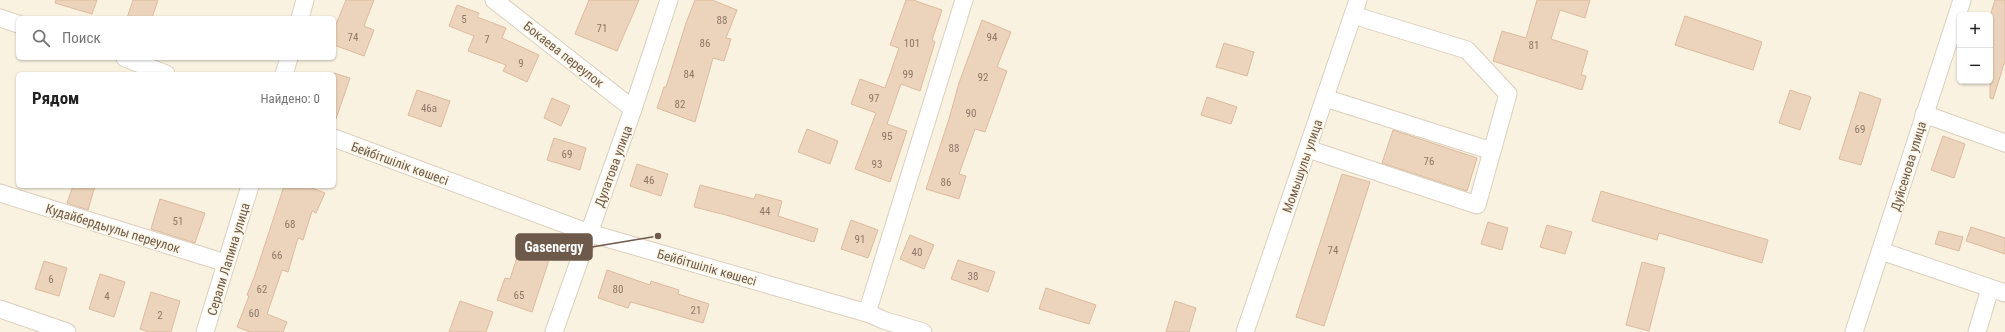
<!DOCTYPE html>
<html lang="ru">
<meta charset="utf-8">
<style>
:root{--surface:#fff;--page:#f2f2f2;--text:#222;--muted:#767676;--line:#e0e0e0}
body{margin:0;font-family:"Roboto Condensed",sans-serif;background:var(--page);color:var(--text)}
.controls{position:absolute;right:12px;top:12px;display:grid;overflow:hidden;border-radius:6px;box-shadow:0 1px 3px #0004}
.controls button{width:36px;height:36px;display:grid;place-items:center;padding:0;border:0;border-bottom:1px solid var(--line);background:var(--surface);color:var(--text);font:20px sans-serif}
.list{margin:0;padding:0;list-style:none}
h2{display:flex;justify-content:space-between;align-items:center;height:52px;margin:0;padding:0 16px;font-size:17px}
h2 small{font-size:13px;font-weight:400;color:var(--muted)}
.icon{flex:none;width:22px;height:22px;fill:none;stroke:currentColor;stroke-width:2;stroke-linecap:round;stroke-linejoin:round}
.map{position:relative;flex:none;width:2005px;height:332px;overflow:hidden}
.search{position:absolute;background:var(--surface);box-shadow:0 1px 3px #0004;left:16px;top:16px;width:320px;height:44px;display:flex;align-items:center;gap:10px;box-sizing:border-box;padding:0 14px;border-radius:6px;color:var(--muted);font-size:15px}
.panel{position:absolute;background:var(--surface);box-shadow:0 1px 3px #0004;left:16px;top:72px;width:320px;height:116px;border-radius:6px}
.map>svg:first-child{display:block}
</style>
<div class="map">
<svg width="2005" height="332" viewBox="0 0 2005 332">
<rect width="100%" height="100%" fill="#f9f2e1"/>
<g fill="#ecd3bb" stroke="#ddbb9d">
<path d="M56 0H97L92 14 55 3Z"/>
<path d="M133 0H158L152 18H127Z"/>
<path d="M346 0H374L364 26 374 30 364 56 334 45V29Z"/>
<path d="M589 0H639L617 51 575 34Z"/>
<path d="M695 0H712L737 10 726 38 731 39 724 61 713 58 695 122 657 108 664 87H666L686 23Z"/>
<path d="M906 0H913L942 10 932 40 935 42 920 91 901 84 887 124 907 131 890 182 855 169 876 113 851 104 860 79 885 88 899 48 890 45Z"/>
<path d="M1537 0H1590L1585 18 1560 10 1551 39 1588 51 1581 75 1586 76 1582 90 1493 61 1502 31 1526 38Z"/>
<path d="M1995 0H2005V61L1993 99 1990 98V16Z"/>
<path d="M457 5 479 13 477 17 506 28 502 38 539 55 527 82 503 71 506 65 468 51 474 36 449 26Z"/>
<path d="M1685 16 1762 42 1753 70 1675 45Z"/>
<path d="M982 20 1011 32 997 67 1007 71 985 132 975 129 959 174 966 176 959 199 926 189 949 119 959 83Z"/>
<path d="M1224 43 1254 52 1247 76 1216 67Z"/>
<path d="M334 73 350 78 336 119H334Z"/>
<path d="M417 90 450 101 441 127 408 115Z"/>
<path d="M1790 90 1811 97 1800 130 1779 123Z"/>
<path d="M1860 92 1881 99 1861 165 1839 159Z"/>
<path d="M1207 97 1237 107 1231 124 1201 115Z"/>
<path d="M552 98 570 106 561 126 544 118Z"/>
<path d="M807 129 838 141 830 164 798 152Z"/>
<path d="M1393 130 1477 158 1467 191 1382 163Z"/>
<path d="M1943 136 1965 144 1954 178 1931 170Z"/>
<path d="M554 138 586 148 580 170 547 160Z"/>
<path d="M637 164 668 174 661 196 630 186Z"/>
<path d="M1342 174 1370 182 1324 326 1296 317Z"/>
<path d="M700 185 754 199 756 194 782 201 778 216 818 229 814 242 726 215 694 207Z"/>
<path d="M73 186H95L88 210 67 203Z"/>
<path d="M284 186H307L325 193 316 213 312 211 303 240 298 238 288 272 282 270 267 314 287 322 283 332H250L237 327 249 296 247 295 255 275Z"/>
<path d="M1601 191 1768 240 1762 263 1659 233 1657 240 1592 221Z"/>
<path d="M160 199 205 213 195 243 151 229Z"/>
<path d="M851 220 878 230 868 258 841 249Z"/>
<path d="M1488 222 1508 228 1502 250 1481 244Z"/>
<path d="M1547 225 1572 232 1565 254 1540 247Z"/>
<path d="M1971 227 2005 238V254L1966 241Z"/>
<path d="M1939 231 1963 237 1959 251 1935 244Z"/>
<path d="M910 235 934 245 924 269 900 259Z"/>
<path d="M522 242 552 251 532 312 497 300 505 278 510 279Z"/>
<path d="M958 260 995 272 988 292 951 279Z"/>
<path d="M44 261 67 268 59 296 35 289Z"/>
<path d="M1642 262 1665 268 1649 331 1626 325Z"/>
<path d="M607 270 650 285 651 281 679 290 678 294 709 304 703 323 631 302 628 308 598 298Z"/>
<path d="M100 274 125 282 114 317 89 309Z"/>
<path d="M1046 288 1096 305 1089 324 1039 309Z"/>
<path d="M151 292 180 301 171 332H149L140 329Z"/>
<path d="M460 301 493 312 486 332H449Z"/>
<path d="M1175 301 1196 308 1189 332H1166Z"/>
</g>
<g fill="none" stroke-linecap="round" stroke-linejoin="round">
<defs>
<g id="minor">
<path d="M494 0 633 109"/>
<path d="M0 18 18 24"/>
<path d="M300 18 305 0"/>
<path d="M125 58 166 74"/>
<path d="M284 74 289 58"/>
<path d="M1325 98 1492 151"/>
<path d="M1924 114 2005 143"/>
<path d="M334 138 589 233 867 313 886 321 923 332"/>
<path d="M1308 149 1477 205 1508 94 1467 50 1353 15"/>
<path d="M0 193 226 263"/>
<path d="M1881 251 2005 293"/>
<path d="M0 309 67 332"/>
<path d="M867 313 964 0"/>
<path d="M205 332 250 186"/>
<path d="M554 332 633 109 669 0"/>
<path d="M1245 332 1358 0"/>
<path d="M1854 332 1962 0"/>
<path d="M1977 332 1990 289"/>
</g>
</defs>
<use href="#minor" stroke="#dccfbe" stroke-width="19"/>
<use href="#minor" stroke="#fff" stroke-width="17"/>
</g>
<g text-anchor="middle" stroke-width="3" stroke-linejoin="round" paint-order="stroke">
<g font-size="11" fill="#8e7867">
<text x="464" y="23">5</text>
<text x="722" y="24">88</text>
<text x="602" y="32">71</text>
<text x="353" y="41">74</text>
<text x="992" y="41">94</text>
<text x="487" y="43">7</text>
<text x="705" y="47">86</text>
<text x="912" y="47">101</text>
<text x="1534" y="49">81</text>
<text x="521" y="67">9</text>
<text x="689" y="78">84</text>
<text x="908" y="78">99</text>
<text x="983" y="81">92</text>
<text x="874" y="102">97</text>
<text x="680" y="108">82</text>
<text x="429" y="112">46а</text>
<text x="971" y="117">90</text>
<text x="1860" y="133">69</text>
<text x="887" y="140">95</text>
<text x="954" y="152">88</text>
<text x="567" y="158">69</text>
<text x="1429" y="165">76</text>
<text x="877" y="168">93</text>
<text x="649" y="184">46</text>
<text x="946" y="186">86</text>
<text x="765" y="215">44</text>
<text x="178" y="225">51</text>
<text x="290" y="228">68</text>
<text x="860" y="243">91</text>
<text x="1333" y="254">74</text>
<text x="917" y="256">40</text>
<text x="277" y="259">66</text>
<text x="973" y="280">38</text>
<text x="51" y="283">6</text>
<text x="262" y="293">62</text>
<text x="618" y="293">80</text>
<text x="519" y="299">65</text>
<text x="107" y="300">4</text>
<text x="696" y="314">21</text>
<text x="254" y="317">60</text>
<text x="160" y="319">2</text>
</g>
<g font-size="13" fill="#6e5a4b" stroke="#fdf6e6">
<text transform="translate(564 54) rotate(38)" y="5">Бокаева переулок</text>
<text transform="translate(400 163) rotate(20)" y="5">Бейбітшілік көшесі</text>
<text transform="translate(613 166) rotate(-70)" y="5">Дулатова улица</text>
<text transform="translate(1302 166) rotate(-71)" y="5">Момышулы улица</text>
<text transform="translate(1908 166) rotate(-73)" y="5">Дуйсенова улица</text>
<text transform="translate(113 228) rotate(17)" y="5">Кудайбердыулы переулок</text>
<text transform="translate(228 259) rotate(-73)" y="5">Серали Лапина улица</text>
<text transform="translate(707 267) rotate(16)" y="5">Бейбітшілік көшесі</text>
</g>
</g>
<path fill="none" stroke="#6e5a4b" stroke-width="1.5" d="M658 236L592 247"/>
<circle fill="#6e5a4b" stroke="#fdf6e6" stroke-width="1.5" cx="658" cy="236" r="4"/>
<rect fill="#6e5a4b" stroke="#6e5a4b" stroke-width="1.5" x="516" y="234" width="76" height="26" rx="4"/>
<g font-size="14" text-anchor="middle" font-weight="bold" fill="#fff">
<text x="554" y="252">Gasenergy</text>
</g>
</svg>
<div class="controls">
<button>+</button>
<button>−</button>
</div>
<div class="search"><svg class="icon" aria-label="search" viewBox="0 0 24 24"><circle cx="10" cy="10" r="6"/><path d="M15 15l6 6"/></svg>Поиск</div>
<section class="panel">
<h2>Рядом<small>Найдено: 0</small></h2>
<ul class="list">
</ul>
</section>
</div>
